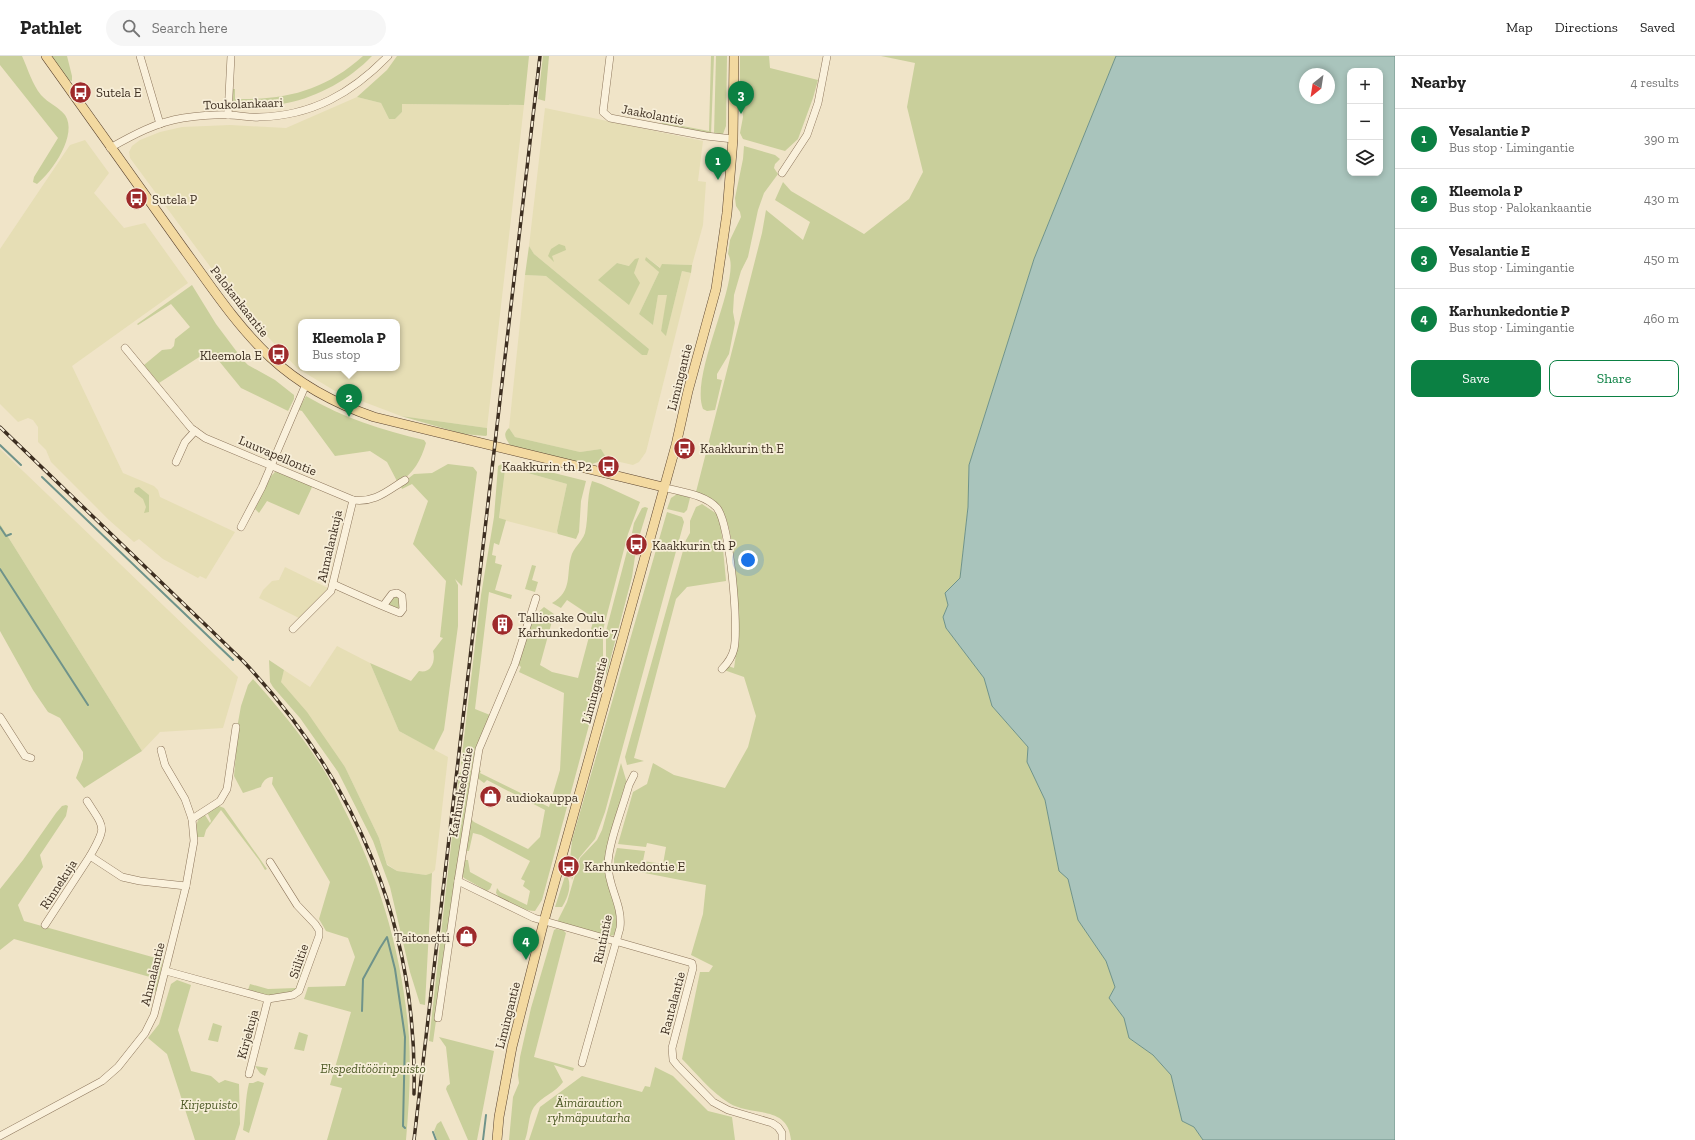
<!DOCTYPE html>
<meta charset="utf-8">
<style>
:root{--surface:#fff;--page:#f6f6f6;--text:#222;--muted:#767676;--line:#e0e0e0;--accent:#0b8043}
body{margin:0;font-family:"Zilla Slab",serif;background:var(--page);color:var(--text)}
.controls{position:absolute;right:12px;top:12px;display:grid;overflow:hidden;border-radius:8px;box-shadow:0 2px 6px #0003}
.controls button{width:36px;height:36px;display:grid;place-items:center;padding:0;border:0;border-bottom:1px solid var(--line);background:var(--surface);color:var(--text);font:20px sans-serif}
.compass{position:absolute;left:1299px;top:12px;width:36px;height:36px;border-radius:50%;background:var(--surface);box-shadow:0 2px 6px #0003;rotate:210deg}
.you{position:absolute;left:748px;top:504px;width:14px;height:14px;margin:-10px;border:3px solid #fff;border-radius:50%;background:#1a73e8;box-shadow:0 0 0 6px #1a73e833}
.badge{display:grid;place-items:center;width:26px;height:26px;border-radius:50%;background:var(--accent);color:#fff;font-size:13px;font-weight:700}
.pin{position:absolute;translate:-50% -33px;filter:drop-shadow(0 1px 2px #0008)}
.pin::after{content:'';position:absolute;top:21px;width:14px;height:12px;background:inherit;clip-path:polygon(0 0,100% 0,50% 100%)}
.popup{position:absolute;left:298px;top:263px;width:102px;height:52px;box-sizing:border-box;display:grid;place-content:center;border-radius:8px;background:var(--surface);filter:drop-shadow(0 1px 3px #0005);font-size:13px;white-space:nowrap;color:var(--muted)}
.popup b{font-size:15px;color:var(--text)}
.popup::after{content:'';position:absolute;left:50%;top:100%;margin-left:-8px;border:8px solid transparent;border-top-color:var(--surface)}
.list{margin:0;padding:0;list-style:none}
h2{display:flex;justify-content:space-between;align-items:center;height:52px;margin:0;padding:0 16px;font-size:17px}
h2 small{font-size:13px;font-weight:400;color:var(--muted)}
.list li{display:grid;grid-template-columns:26px 1fr auto;gap:12px;align-items:center;box-sizing:border-box;height:60px;padding:0 16px;border-top:1px solid var(--line)}
.list b{display:block;font-size:15px;white-space:nowrap}
.list p{margin:0;font-size:13px;white-space:nowrap;color:var(--muted)}
.list em{font-size:13px;font-style:normal;color:var(--muted)}
.actions{display:flex;gap:8px;padding:12px 16px}
.actions a{flex:1;padding:9px 0;border:1px solid var(--accent);border-radius:8px;text-align:center;font-size:14px;color:var(--accent)}
.actions .main{background:var(--accent);color:#fff}
.icon{flex:none;width:22px;height:22px;fill:none;stroke:currentColor;stroke-width:2;stroke-linecap:round;stroke-linejoin:round}
.map{position:relative;flex:none;width:1395px;height:1084px;overflow:hidden}
header{display:flex;align-items:center;gap:24px;box-sizing:border-box;height:56px;padding:0 20px;background:var(--surface);border-bottom:1px solid var(--line)}
header strong{font-size:19px}
nav{display:flex;gap:22px;margin-inline-start:auto;font-size:14px}
.search{width:280px;height:36px;background:var(--page);display:flex;align-items:center;gap:10px;box-sizing:border-box;padding:0 14px;border-radius:22px;color:var(--muted);font-size:15px}
main{display:flex}
aside{flex:1;background:var(--surface)}
.map>svg:first-child{display:block}
</style>
<header>
<strong>Pathlet</strong>
<div class="search"><svg class="icon" aria-label="search" viewBox="0 0 24 24"><circle cx="10" cy="10" r="6"/><path d="M15 15l6 6"/></svg>Search here</div>
<nav><a>Map</a><a>Directions</a><a>Saved</a></nav>
</header>
<main>
<div class="map">
<svg width="1395" height="1084" viewBox="0 0 1395 1084">
<rect width="100%" height="100%" fill="#f0e4c8"/>
<g fill="#e6deb5" fill-rule="evenodd">
<path d="M357 41 381 47 389 63H395L402 56V48L524 49 487 372 401 360 335 335 297 312 240 251 130 102 129 96 132 90 140 84 160 76 182 71 230 69 286 72ZM301 266H397V312H301Z"/>
<path d="M545 52 703 85 698 125 706 126 703 169 692 209 663 208 661 212 646 201 659 216 639 258 653 269 658 238 668 239 661 275 666 279 682 215 691 217 646 396 639 406 633 409 607 403 601 393 580 396 515 381 509 372 525 219 546 220 642 299 649 293 534 198 529 190ZM617 207 629 210 599 224Z"/>
<path d="M85 84 109 117 94 137 124 172 145 167 188 227 72 310 123 417 154 430 158 434 160 441 235 476 206 523 200 520 198 522 163 503 139 483 134 486 109 464 51 406 46 394 38 386V371L33 364 28 362 18 366 0 348V193L70 89Z"/>
<path d="M0 393 238 621 223 672 160 676 142 695 0 468Z"/>
<path d="M506 406 518 408 516 410 517 414 567 428 557 475 558 478 499 463Z"/>
<path d="M285 511 328 532 325 537 299 562 259 542 263 534 272 525 279 524Z"/>
<path d="M337 590 370 607 399 675 448 701 435 814 430 819H426L397 815 387 808 379 782 345 711 280 626 284 614 310 631Z"/>
</g>
<g fill="#c9cf9b">
<path d="M0 0H22C28 13 32 28 41 39 48 47 59 51 65 59 78 78 53 115 37 128L33 126 34 121 58 82 0 9Z"/>
<path d="M50 0H67L72 20V25L68 24Z"/>
<path d="M363 0H372C350 23 318 41 287 47 269 51 250 50 232 50L233 33H235V43C286 44 324 35 363 0Z"/>
<path d="M397 0H529L524 49 402 48V56L395 63H389L381 47 357 41 387 14Z"/>
<path d="M543 0H549L545 45 538 43Z"/>
<path d="M711 0H714L711 79 663 70 661 66 709 75Z"/>
<path d="M716 0H727L726 70 723 78H714Z"/>
<path d="M740 0H769L770 12 818 24 813 42 798 83 785 95 743 83 740 77 743 61 740 30Z"/>
<path d="M881 0H1116L1034 203 969 409 968 451 960 522 945 537 948 549 943 561 946 572 984 622 992 650 1028 691 1027 706 1045 744 1059 814 1068 823 1078 864 1106 905 1115 931 1109 942 1124 962 1129 982 1153 999 1171 1019 1182 1065 1194 1071 1203 1084H791C788 1048 751 1061 729 1047 711 1036 697 1018 682 1003L700 916H709L713 910 691 899 703 858 706 829 614 811V803L617 792 645 795 643 805 663 808 666 791 647 787 646 791 618 788 633 736 647 728 653 707 674 719 725 732 748 691 756 660 744 621 724 614 728 610 734 612C740 582 738 482 723 456 718 447 705 442 696 436L762 177 766 154 803 184 810 166 775 144 783 126 791 135 864 178 909 143 923 116 907 51 915 7Z"/>
<path d="M744 90 775 99 780 103 775 108 774 112 778 118 764 137 758 154 748 201 741 215 734 239 733 256 735 267 729 298 717 318V323L722 324 715 354 707 355 703 353C689 318 743 221 728 198L730 184 741 161 740 156 736 150 735 142 743 103Z"/>
<path d="M559 188 565 190 566 194 552 200 554 206 548 200 551 193Z"/>
<path d="M529 190 534 198 649 293 647 299H642L546 220 525 219Z"/>
<path d="M646 201 660 212 662 208 692 209 691 217 682 215 666 280 661 275 667 239H658L653 269 639 258 659 216 645 204Z"/>
<path d="M639 202 634 217 640 227 629 249 598 224 617 207 629 210 635 203Z"/>
<path d="M192 229 216 268 243 304 248 309 275 324 294 339V343L288 355 241 332 210 294 159 327 144 309 162 294 171 293 174 290 175 283 190 271 171 248 138 269 137 268Z"/>
<path d="M306 340C343 362 382 374 424 384L426 387C421 404 414 417 398 427L387 406 370 395 335 400 302 355 298 354Z"/>
<path d="M401 360 487 372V379L486 380 463 378Z"/>
<path d="M509 372 515 381 580 396 601 393 607 403 589 409 510 389C506 383 502 378 509 372Z"/>
<path d="M506 406 499 462 506 464 499 489 494 487 492 499 496 500 495 507 502 509 495 534 512 539 511 543 489 536 475 653 490 659 476 693 472 711 433 986 429 985 459 718C462 715 463 711 461 707L481 539 494 461 498 410Z"/>
<path d="M448 408 473 411 477 416 462 530 455 523 458 529V570L444 674 434 694 399 675 370 607 411 625 419 615C431 618 436 605 433 595L443 582 440 581 446 525 413 488 428 445 412 428 402 433 400 429 414 418 432 417Z"/>
<path d="M518 408 586 425 581 445 579 476 576 483 558 478 557 475 567 428 517 414 516 410Z"/>
<path d="M276 415 313 429 299 459 267 445 259 457 255 453 271 420Z"/>
<path d="M592 425 601 428 640 446 628 478 603 574V613L599 632 542 844 535 855C522 855 510 847 499 841L496 837 497 832 500 836 527 849 530 835 523 830 525 825 521 823 530 805 481 779 473 777 469 795H467L465 792 471 763 474 766 528 793 540 781 545 754 487 724 484 727 476 721 479 714 481 715 480 717 549 751 560 714 564 637 519 616 521 611 518 608 533 561 544 551 554 558 540 609 552 616 578 622 594 562 567 544 561 552 552 547C573 535 566 518 571 501 573 492 582 486 585 477 589 460 586 442 592 425Z"/>
<path d="M139 431 149 439V456L144 457 146 451 143 443 134 436 135 432Z"/>
<path d="M677 438H682L690 442 687 454 684 457 667 453 671 442Z"/>
<path d="M702 448 717 458 721 471 726 525 687 531 676 543 634 702 644 705 627 709 625 701 686 484 690 477V465L696 451Z"/>
<path d="M645 451 648 452 640 478 632 477 634 467 642 452Z"/>
<path d="M667 456 682 461 684 466 605 756 595 783 579 802 572 824 570 815 573 804 570 803 572 784Z"/>
<path d="M0 468 142 695 84 732 76 722 83 703V696L60 662 48 656 33 634 0 575Z"/>
<path d="M631 480 637 483 633 493 636 494 632 521 606 620V575Z"/>
<path d="M532 509 536 510 532 524 538 526 535 536 525 533Z"/>
<path d="M396 539 400 543V554L388 549Z"/>
<path d="M269 604 284 614 281 626 307 656 345 711 379 782 387 809 397 815 426 819 432 817 425 949 420 948 410 916 390 831 373 785 338 716 300 662 273 631 270 626Z"/>
<path d="M253 623C279 652 304 682 325 716 332 727 337 739 343 751 380 822 403 901 409 981 411 1016 409 1050 406 1084H327L342 1032 330 1029 351 956 304 943 308 931 345 930 355 901 348 882 326 875 319 863 330 826 272 728 273 721C267 720 262 726 261 731L243 737 234 720 236 697 235 683 241 650 248 629Z"/>
<path d="M621 707 627 727 607 802 618 865 615 879 609 880 557 866 567 846 580 802 597 784 602 774Z"/>
<path d="M66 749 68 750 66 760 40 799 43 811 18 849 24 865 163 904 157 934 154 937 150 935 148 932 150 921 14 883 0 894V833L23 804 56 757 62 750Z"/>
<path d="M219 750 224 752 267 813 265 814 259 804 221 754 206 774 204 781H197C196 772 195 765 203 759H205L210 767 211 765 207 756Z"/>
<path d="M465 804H468L470 816 492 828 490 833 487 835 464 822 462 819 463 806Z"/>
<path d="M566 817C573 829 568 841 562 851H555Z"/>
<path d="M556 873 563 874 566 877 534 1001 574 1012 573 1015 554 1009 563 1026C556 1036 541 1041 534 1051 528 1060 529 1074 525 1084H509L513 1041 519 1027 518 1019 520 1001 531 952 554 874Z"/>
<path d="M304 908 306 909 299 931 294 935 269 940 248 934 250 928 268 933 296 932Z"/>
<path d="M177 924 191 929 178 974 191 1015 211 1020 219 1027 225 1024 239 1028 240 1068 235 1084H195L167 998 148 982 159 968 171 928Z"/>
<path d="M213 967 222 970 218 986 208 984Z"/>
<path d="M299 976 308 979 304 995 294 993Z"/>
<path d="M439 981 494 995 477 1084H468L446 1033 447 1030 450 1028 446 991Z"/>
<path d="M255 1010 268 1012 265 1020 260 1017Z"/>
<path d="M655 1011 673 1020 708 1055 732 1061 735 1084H529L540 1051 582 1020 642 1036 645 1030 650 1031Z"/>
<path d="M258 1025 264 1027 249 1077 243 1074C246 1058 245 1042 249 1027H253Z"/>
<path d="M441 1065 450 1084H437L434 1075 437 1068Z"/>
</g>
<path fill="#a9c4bc" stroke="#6f938a" fill-rule="evenodd" d="M1116 0H1395V1084H1203L1194 1071 1182 1065 1171 1019 1153 999 1129 982 1124 962 1109 942 1115 931 1106 905 1078 864 1068 823 1059 815 1045 744 1027 706 1028 691 992 650 984 622 946 572 943 561 948 549 945 537 960 522 968 451 969 409 1034 203ZM1350 15H1380V117H1350ZM1305 18H1329V42H1305Z"/>
<g fill="none" stroke-linecap="round" stroke-linejoin="round">
<g stroke="#6f938a" stroke-width="2">
<path d="M0 389 21 409"/>
<path d="M42 421 233 604"/>
<path d="M0 471 6 480 11 478"/>
<path d="M0 513 88 649"/>
<path d="M362 955 363 923 380 892 387 881 395 913 405 981 403 1070 405 1072"/>
<path d="M433 1076 436 1084"/>
<path d="M483 1084 486 1059"/>
</g>
<defs>
<g id="minor">
<path d="M140 0 160 68"/>
<path d="M610 0 603 56 610 62 706 80 733 83"/>
<path d="M228 59 231 0"/>
<path d="M110 92C133 79 157 66 183 62 198 60 214 58 229 59 239 59 249 62 259 61 312 60 352 37 388 0"/>
<path d="M782 117 807 79 818 47 827 0"/>
<path d="M125 292 191 372 205 382 353 444C375 447 387 435 405 424"/>
<path d="M176 406 185 386 195 375"/>
<path d="M663 431C680 436 705 438 717 452 730 468 739 571 734 593 732 601 728 607 722 613"/>
<path d="M241 471 262 431 306 328"/>
<path d="M333 528C355 538 377 548 400 557L403 553 402 540 397 537 392 538 383 550"/>
<path d="M536 542 515 608 479 693 458 825 534 862 692 907 693 912 672 992 673 1004 677 1009 713 1046 728 1054 772 1067 778 1071 782 1077V1084"/>
<path d="M293 573 331 535 353 444"/>
<path d="M0 661 25 700 31 702"/>
<path d="M87 745C105 773 107 770 90 800L122 821 140 825 186 830"/>
<path d="M192 763 220 745 227 733 236 671"/>
<path d="M45 869 90 800"/>
<path d="M166 915 268 943 293 939 299 935 319 880V874L315 868 297 849 270 806"/>
<path d="M438 962 458 825"/>
<path d="M582 1007 620 872C623 849 608 831 608 809 608 788 623 751 629 729L634 719"/>
<path d="M249 1018 268 943"/>
<path d="M0 1080 102 1025 118 1011 145 977 154 959 186 830 194 785 192 763 185 743 165 709 161 694"/>
</g>
<g id="major">
<path d="M46 0C91 64 137 128 183 192 210 229 236 269 270 301 299 328 336 348 374 361L663 431"/>
<path d="M497 1084 499 1061 512 991 544 865 676 389 688 335 716 233 727 157 733 83 734 0"/>
</g>
</defs>
<use href="#minor" stroke="#8d765c" stroke-width="8"/>
<use href="#major" stroke="#5b4430" stroke-width="10"/>
<use href="#minor" stroke="#faf1dc" stroke-width="7"/>
<use href="#major" stroke="#f3d9a0" stroke-width="9"/>
<defs>
<g id="rail">
<path d="M0 371 243 605C357 725 418 872 414 1038"/>
<path d="M414 1084 540 0"/>
</g>
</defs>
<use href="#rail" stroke="#3d2e20" stroke-width="3.5"/>
<use href="#rail" stroke="#f7eed8" stroke-width="2" stroke-dasharray="6" stroke-linecap="butt"/>
</g>
<defs>
<symbol id="bus-disc" viewBox="-11 -11 22 22"><circle r="9.5" fill="#9e2a2b" stroke="#f7eed8"/><path d="M-5-6H5V4H4V6H2V4H-2V6H-4V4H-5ZM-3.5-4V0h7V-4ZM-3.5 1.2v1.5H-2V1.2ZM2 1.2v1.5H3.5V1.2Z" fill="#fff"/></symbol>
<symbol id="building-disc" viewBox="-11 -11 22 22"><circle r="9.5" fill="#9e2a2b" stroke="#f7eed8"/><path d="M-4-6H4V6H1V3H-1V6H-4ZM-2.5-4.3h1.7v1.8h-1.7ZM.8-4.3h1.7v1.8H.8ZM-2.5-1h1.7V.8h-1.7ZM.8-1h1.7V.8H.8Z" fill="#fff"/></symbol>
<symbol id="shop-disc" viewBox="-11 -11 22 22"><circle r="9.5" fill="#9e2a2b" stroke="#f7eed8"/><path d="M-5-2.5h2.3a2.7 3.5 0 0 1 5.4 0H5L5.5 6h-11ZM-1.5-2.5h3a1.5 2.3 0 0 0-3 0Z" fill="#fff"/></symbol>
</defs>
<g fill-rule="evenodd">
<use href="#bus-disc" x="68" y="24" width="25" height="25"/>
<use href="#bus-disc" x="124" y="130" width="25" height="25"/>
<use href="#bus-disc" x="266" y="286" width="25" height="25"/>
<use href="#bus-disc" x="672" y="380" width="25" height="25"/>
<use href="#bus-disc" x="596" y="398" width="25" height="25"/>
<use href="#bus-disc" x="624" y="476" width="25" height="25"/>
<use href="#building-disc" x="490" y="556" width="25" height="25"/>
<use href="#shop-disc" x="478" y="728" width="25" height="25"/>
<use href="#bus-disc" x="556" y="798" width="25" height="25"/>
<use href="#shop-disc" x="454" y="868" width="25" height="25"/>
</g>
<g text-anchor="middle" stroke-width="3.5" stroke-linejoin="round" paint-order="stroke">
<g font-size="13" fill="#3d2e20" stroke="#f7eed8" text-anchor="start">
<text x="96" y="41">Sutela E</text>
<text x="152" y="148">Sutela P</text>
<text x="262" y="304" text-anchor="end">Kleemola E</text>
<text x="700" y="397">Kaakkurin th E</text>
<text x="592" y="415" text-anchor="end">Kaakkurin th P2</text>
<text x="652" y="494">Kaakkurin th P</text>
<text x="518" y="566">Talliosake Oulu<tspan x="518" dy="15">Karhunkedontie 7</tspan></text>
<text x="506" y="746">audiokauppa</text>
<text x="584" y="815">Karhunkedontie E</text>
<text x="450" y="886" text-anchor="end">Taitonetti</text>
</g>
<g font-size="13" fill="#3d2e20" stroke="#f7eed8">
<text transform="translate(243 47) rotate(-2)" y="5">Toukolankaari</text>
<text transform="translate(653 58) rotate(11)" y="5">Jaakolantie</text>
<text transform="translate(240 245) rotate(52)" y="5">Palokankaantie</text>
<text transform="translate(679 321) rotate(-76)" y="5">Limingantie</text>
<text transform="translate(278 399) rotate(23)" y="5">Luuvapellontie</text>
<text transform="translate(329 490) rotate(-77)" y="5">Ahmalankuja</text>
<text transform="translate(594 634) rotate(-75)" y="5">Limingantie</text>
<text transform="translate(460 736) rotate(-80)" y="5">Karhunkedontie</text>
<text transform="translate(58 828) rotate(-57)" y="5">Rinnekuja</text>
<text transform="translate(602 883) rotate(-78)" y="5">Rintintie</text>
<text transform="translate(298 905) rotate(-71)" y="5">Siilitie</text>
<text transform="translate(152 918) rotate(-76)" y="5">Ahmalantie</text>
<text transform="translate(672 947) rotate(-75)" y="5">Rantalantie</text>
<text transform="translate(507 959) rotate(-76)" y="5">Limingantie</text>
<text transform="translate(247 978) rotate(-75)" y="5">Kirjekuja</text>
</g>
<g font-size="13" font-style="italic" fill="#4d5a26" stroke="#f7eed8">
<text x="373" y="1017">Ekspeditöörinpuisto</text>
<text x="589" y="1051">Äimäraution<tspan x="589" dy="15">ryhmäpuutarha</tspan></text>
<text x="209" y="1053">Kirjepuisto</text>
</g>
</g>
</svg>
<div class="controls">
<button>+</button>
<button>−</button>
<button><svg class="icon" aria-label="layers" viewBox="0 0 24 24"><path d="M12 4l9 5-9 5-9-5zM3 14l9 5 9-5"/></svg></button>
</div>
<svg class="compass" viewBox="-18 -18 36 36"><path d="M0-13l5 13h-10z" fill="#e53935"/><path d="M0 13l5-13h-10z" fill="#767676"/></svg>
<div class="you"></div>
<div class="pin badge" style="left:718px;top:124px">1</div>
<div class="pin badge" style="left:349px;top:361px">2</div>
<div class="popup"><b>Kleemola P</b>Bus stop</div>
<div class="pin badge" style="left:741px;top:58px">3</div>
<div class="pin badge" style="left:526px;top:904px">4</div>
</div>
<aside>
<h2>Nearby<small>4 results</small></h2>
<ul class="list">
<li><span class="badge">1</span><div><b>Vesalantie P</b><p>Bus stop · Limingantie</p></div><em>390 m</em></li>
<li><span class="badge">2</span><div><b>Kleemola P</b><p>Bus stop · Palokankaantie</p></div><em>430 m</em></li>
<li><span class="badge">3</span><div><b>Vesalantie E</b><p>Bus stop · Limingantie</p></div><em>450 m</em></li>
<li><span class="badge">4</span><div><b>Karhunkedontie P</b><p>Bus stop · Limingantie</p></div><em>460 m</em></li>
</ul>
<div class="actions"><a class="main">Save</a><a>Share</a></div>
</aside>
</main>
